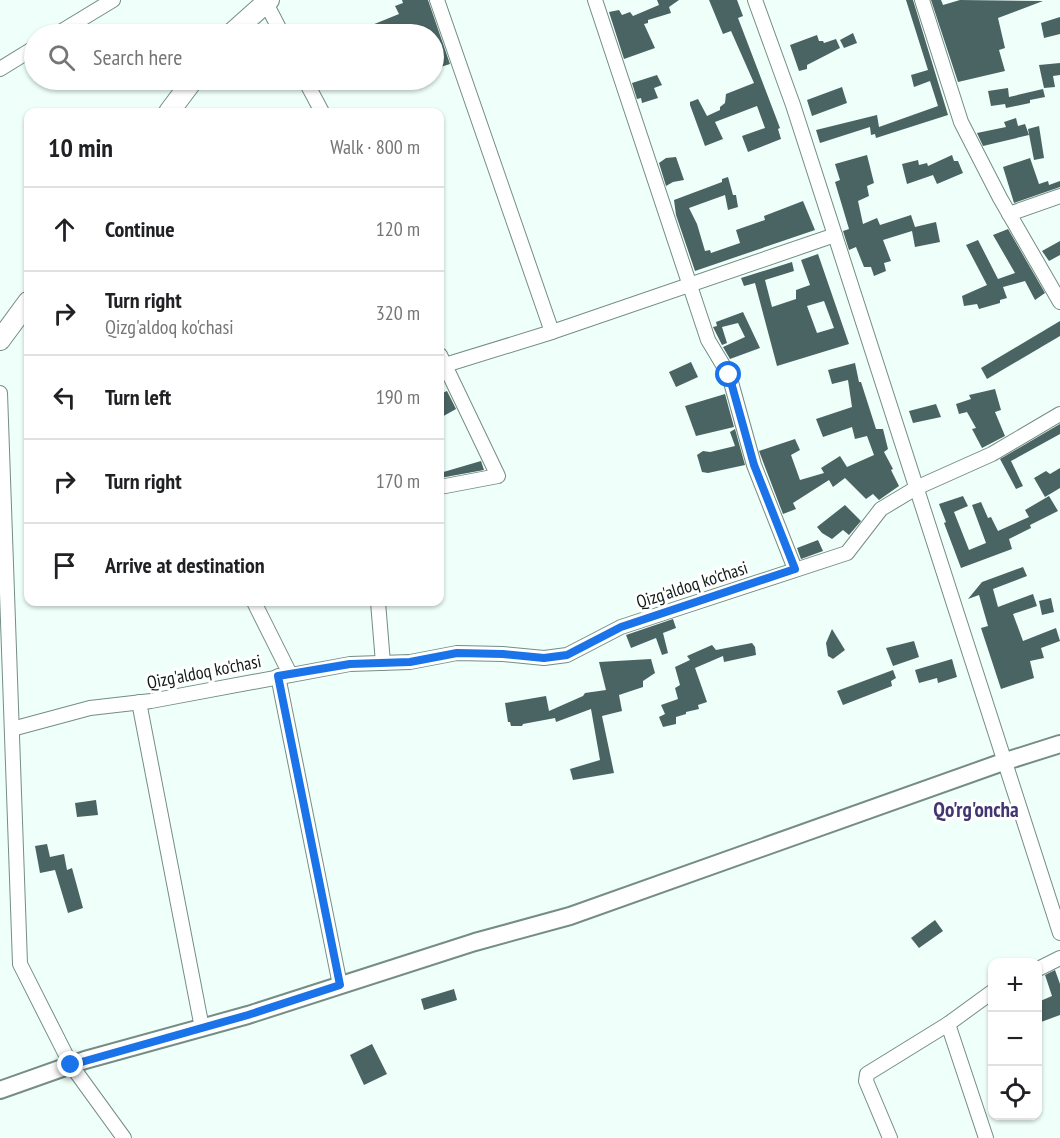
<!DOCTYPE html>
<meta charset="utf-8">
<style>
:root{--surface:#fff;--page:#f2f2f2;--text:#202124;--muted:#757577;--line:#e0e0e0}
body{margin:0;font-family:"PT Sans Narrow",sans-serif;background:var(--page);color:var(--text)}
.controls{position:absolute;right:18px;bottom:18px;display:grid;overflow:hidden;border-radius:12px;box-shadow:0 2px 4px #0004}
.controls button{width:54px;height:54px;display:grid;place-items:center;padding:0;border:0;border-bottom:2px solid var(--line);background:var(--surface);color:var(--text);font:30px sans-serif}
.stop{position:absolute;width:18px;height:18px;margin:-14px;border:4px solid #1a73e8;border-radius:50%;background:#fff}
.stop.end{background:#1a73e8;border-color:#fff;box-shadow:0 2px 6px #0008}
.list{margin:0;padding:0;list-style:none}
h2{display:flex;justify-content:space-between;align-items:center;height:78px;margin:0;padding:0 24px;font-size:26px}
h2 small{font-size:20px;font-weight:400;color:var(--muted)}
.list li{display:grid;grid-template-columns:39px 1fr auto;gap:18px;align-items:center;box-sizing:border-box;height:84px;padding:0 24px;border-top:2px solid var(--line)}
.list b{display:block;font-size:22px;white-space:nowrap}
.list p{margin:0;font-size:20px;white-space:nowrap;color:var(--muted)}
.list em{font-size:20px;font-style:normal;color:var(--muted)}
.icon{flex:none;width:33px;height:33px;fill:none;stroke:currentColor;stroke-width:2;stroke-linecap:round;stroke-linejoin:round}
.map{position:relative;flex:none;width:1060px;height:1138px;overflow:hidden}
.search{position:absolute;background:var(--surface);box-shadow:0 2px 4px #0004;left:24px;top:24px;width:420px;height:66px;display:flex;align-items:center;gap:15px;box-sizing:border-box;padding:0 21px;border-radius:33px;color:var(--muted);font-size:22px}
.panel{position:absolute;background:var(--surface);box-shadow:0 2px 4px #0004;left:24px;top:108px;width:420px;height:498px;border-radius:12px}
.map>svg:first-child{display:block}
</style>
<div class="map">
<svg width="1060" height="1138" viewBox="0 0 1060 1138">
<rect width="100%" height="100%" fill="#effff9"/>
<g fill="#4a6463" fill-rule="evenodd">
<path d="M402 0H428L450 64 434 69V34H428L425 27 403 34H370L367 27 399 14 395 6 403 3Z"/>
<path d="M657 0H679L669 7 671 13 648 20V23L644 24 655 48 624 59 609 12 619 10 622 15 630 12 633 16 659 5Z"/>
<path d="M709 0H737L743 16 738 18 780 128 778 129 781 139 748 152 742 136 765 128 757 106 715 122 723 139 705 146 690 105V102L698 99 707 116 720 110V107L725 103 726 94 754 83 731 31 723 34Z"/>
<path d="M906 0H913L948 115 876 138 875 134 871 135 870 127 820 143 816 130 877 115 879 127 938 106 930 81 914 87 911 75 928 70Z"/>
<path d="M931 0H941L943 5 960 0 1043 1 998 18 1005 48 999 50 1005 71 958 82Z"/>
<path d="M1060 17V34L1044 38 1041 23Z"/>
<path d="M853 33 857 43 844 48 840 40Z"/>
<path d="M817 35 819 41H823L824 43 836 39 840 48 807 65V69L799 71 790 45Z"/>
<path d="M1060 63V75L1053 76 1055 87 1044 88 1039 65Z"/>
<path d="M657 75 662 85 654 88 658 98 642 103 641 98 637 99 632 83Z"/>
<path d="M842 87 847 103 812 116 807 100Z"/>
<path d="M1008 88 1009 97 1043 89 1045 97 1030 100V103L1006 108 1005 104 991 106 988 91Z"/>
<path d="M1016 118 1018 126 1025 124 1029 135 983 146 977 133 1006 127 1004 122Z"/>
<path d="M1039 126 1044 158 1034 160 1028 129Z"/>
<path d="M867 155 874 183 867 186 869 196 858 201 863 224 877 218 880 225 911 215 915 227 936 222 940 242 915 247 912 231 883 240 891 261 884 263 886 271 874 276 871 267H864L856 247 849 250 843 231 849 229 835 182 840 180 835 164Z"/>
<path d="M952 155 954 161H958L963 173 937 184 933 175 907 184 902 164 918 160 919 165 927 163 928 166Z"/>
<path d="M676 157 684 180 673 182 666 186 659 163 666 158Z"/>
<path d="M1030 158 1039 184 1048 181 1049 185 1060 181V187L1014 203 1003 167Z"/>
<path d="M728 177 733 195H736L738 207 728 210 725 195 689 208 697 224 705 251 710 250 711 253 740 243 736 230 765 220 764 216 803 201 815 230 695 271 676 215 674 200 722 182V179Z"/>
<path d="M1008 229 1045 293 1035 300 1025 281 1003 287 1007 298 1000 300V303L979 309 977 304 964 306 962 296 987 285 966 245 978 240 998 279 1015 273 993 235Z"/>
<path d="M1060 241V255L1049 261 1042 251Z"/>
<path d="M818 254 849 344 777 366 755 283 744 286 741 278 792 262 794 271 765 280 772 307 796 299V290L810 285 801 260ZM824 301 834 328 817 333 807 306Z"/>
<path d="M743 312 760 348 730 359 723 347 745 337 738 323 722 327 727 343 722 345 713 327 717 326 716 322Z"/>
<path d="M1060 321V336L987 379 981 368Z"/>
<path d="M691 362 698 377 676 387 669 372Z"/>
<path d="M855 363 859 382H861L876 429H883L888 449 884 452 893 469 891 470 899 486 879 500 873 494 866 499 845 478 833 487 829 480 793 503 796 509 783 514 759 451 795 439 800 450 791 455 800 480 824 473 821 468 840 456 847 467 874 455 867 436 855 439 852 427 823 437 816 419 852 407 848 380 832 384 828 370Z"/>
<path d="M995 389 1001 410 995 412 1005 436 982 448 972 429 976 428 967 412 959 414 956 404 971 399 969 395Z"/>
<path d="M447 391 456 409 440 418V394Z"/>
<path d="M725 394 734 427 696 436 685 406Z"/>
<path d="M936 404 941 417 913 423 909 411Z"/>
<path d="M1060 424V434L1011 461 1023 486 1016 489 1000 459Z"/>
<path d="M735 429 745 465 708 473 702 472 697 455 703 451 710 452 735 446 730 432Z"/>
<path d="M481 461 484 470 440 478V473Z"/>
<path d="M1060 468V488L1045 497 1034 478 1046 471 1050 474Z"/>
<path d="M963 496 968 506 954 512 969 550 986 543 972 505 981 502 988 518 991 517 998 531 1029 517 1025 510 1049 496 1058 511 1030 525 1031 528 1009 539 1012 549 961 568 944 523 946 522 939 504Z"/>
<path d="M845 505 861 521 849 535 843 530 832 539 822 533 817 527Z"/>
<path d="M818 540 823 551 801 559 797 548Z"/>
<path d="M1023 567 1027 576 993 589 998 607 1033 594 1037 606 1013 614 1023 641 1056 628 1060 641 1041 648 1044 658 1030 661 1034 678 1001 689 981 628 988 626 979 595 968 599 982 582Z"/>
<path d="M1051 598 1054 612 1042 615 1039 601Z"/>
<path d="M673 619 676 628 663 633 668 653 662 655 656 638 631 648 626 635Z"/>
<path d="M832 629 845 650 833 659 828 656 826 643Z"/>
<path d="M914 641 919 657 893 666 886 648Z"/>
<path d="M752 643 755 647 756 655 724 662 723 656 695 668 707 702 698 705 699 709 686 712V714L676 717V724L663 727 659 717 665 714 661 705 678 699 675 688 680 685 675 667 690 660 687 656 712 645 716 650Z"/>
<path d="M651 659 655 673 643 681V687L619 695 622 711 602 716 614 773 573 780 570 769 600 760 591 709 556 722 555 718 523 724 522 726H511L510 722H508L505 703 546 696 549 711 583 696 585 693 606 690 599 662Z"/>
<path d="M952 659 957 677 938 683 937 678 919 683 915 670Z"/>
<path d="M893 670 896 678 891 681 892 686 843 705 837 691Z"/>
<path d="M96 800 98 815 77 817 75 803Z"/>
<path d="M47 844 50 857 64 854 67 870 72 868 83 908 68 913 55 870 40 873 35 846Z"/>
<path d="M935 920 943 931 919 948 911 938Z"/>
<path d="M1055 970 1060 984V1015L1041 1022 1038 1013V1002L1052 996 1045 975Z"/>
<path d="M454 989 457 1000 424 1010 421 999Z"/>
<path d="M372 1044 387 1074 364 1085 350 1055Z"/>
</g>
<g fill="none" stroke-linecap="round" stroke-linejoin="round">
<defs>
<g id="minor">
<path d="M437 0 552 332"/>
<path d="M595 0 708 340 729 375 754 465 795 569"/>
<path d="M755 0 793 105 1060 933"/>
<path d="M922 0 961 122 1000 198 1060 302"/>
<path d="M266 3 282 34"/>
<path d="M57 34 113 0"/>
<path d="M0 69 34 48"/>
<path d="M305 80 322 112"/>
<path d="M1009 214 1060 196"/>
<path d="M440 355 498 476 440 487"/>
<path d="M445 365 552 332 835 235"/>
<path d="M0 393 20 964 71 1065 124 1138"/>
<path d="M254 602 290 674"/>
<path d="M378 602 383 663"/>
<path d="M278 676 340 985"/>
<path d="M139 702 202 1028"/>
<path d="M12 729 90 708 151 701 350 664 410 662 457 653 503 654 544 658 567 655 621 627 847 553 881 509 916 488 992 454 1060 414"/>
<path d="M1038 969 1060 958"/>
<path d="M948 1024 986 1138"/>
<path d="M890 1138 866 1081 867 1074 948 1024 992 992"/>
</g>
<path id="tertiary" d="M0 1090 85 1060 248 1015 475 942 570 916 1003 762 1060 744"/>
<g id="primary">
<path d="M231 34 269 0"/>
<path d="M169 112 193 80"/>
<path d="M0 340 28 302"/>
</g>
</defs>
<use href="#minor" stroke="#758d84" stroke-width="16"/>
<use href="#tertiary" stroke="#758d84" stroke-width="20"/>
<use href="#primary" stroke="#758d84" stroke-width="22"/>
<use href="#minor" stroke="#fff" stroke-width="14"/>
<use href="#tertiary" stroke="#fff" stroke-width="16"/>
<use href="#primary" stroke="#fff" stroke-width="20"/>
</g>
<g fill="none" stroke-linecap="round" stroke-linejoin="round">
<path stroke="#1a73e8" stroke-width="8" d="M71 1065 248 1015 340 985 278 676 350 664 410 662 457 653 503 654 544 658 567 655 621 627 795 569 754 465 729 375"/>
</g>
<g text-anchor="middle" stroke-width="6" stroke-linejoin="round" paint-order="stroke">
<g font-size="18" fill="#101a16" stroke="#fff">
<text transform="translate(692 585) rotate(-18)" y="6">Qizg'aldoq ko'chasi</text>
<text transform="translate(204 672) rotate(-11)" y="6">Qizg'aldoq ko'chasi</text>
</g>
<g font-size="21" font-weight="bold" fill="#3f3672" stroke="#fff">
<text x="976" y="817">Qo'rg'oncha</text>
</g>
</g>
</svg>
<div class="controls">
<button>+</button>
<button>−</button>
<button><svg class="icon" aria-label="locate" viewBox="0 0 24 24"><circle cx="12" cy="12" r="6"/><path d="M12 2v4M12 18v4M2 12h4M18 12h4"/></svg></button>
</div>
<div class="stop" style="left:729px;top:375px"></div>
<div class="stop end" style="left:71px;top:1065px"></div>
<div class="search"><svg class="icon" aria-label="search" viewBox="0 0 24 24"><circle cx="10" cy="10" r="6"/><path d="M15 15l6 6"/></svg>Search here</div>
<section class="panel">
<h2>10 min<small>Walk · 800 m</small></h2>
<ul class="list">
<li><svg class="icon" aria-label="ahead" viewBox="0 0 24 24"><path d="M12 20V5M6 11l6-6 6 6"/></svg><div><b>Continue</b></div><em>120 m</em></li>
<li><svg class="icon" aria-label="right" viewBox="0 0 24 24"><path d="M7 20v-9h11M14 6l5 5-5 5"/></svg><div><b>Turn right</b><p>Qizg'aldoq ko'chasi</p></div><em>320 m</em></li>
<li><svg class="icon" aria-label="left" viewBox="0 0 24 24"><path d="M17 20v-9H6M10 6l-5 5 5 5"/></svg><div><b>Turn left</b></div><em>190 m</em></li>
<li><svg class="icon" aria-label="right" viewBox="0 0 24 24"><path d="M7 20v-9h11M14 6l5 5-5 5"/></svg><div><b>Turn right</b></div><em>170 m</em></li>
<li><svg class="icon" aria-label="arrive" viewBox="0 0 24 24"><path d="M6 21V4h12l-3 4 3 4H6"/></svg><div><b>Arrive at destination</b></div></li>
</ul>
</section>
</div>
